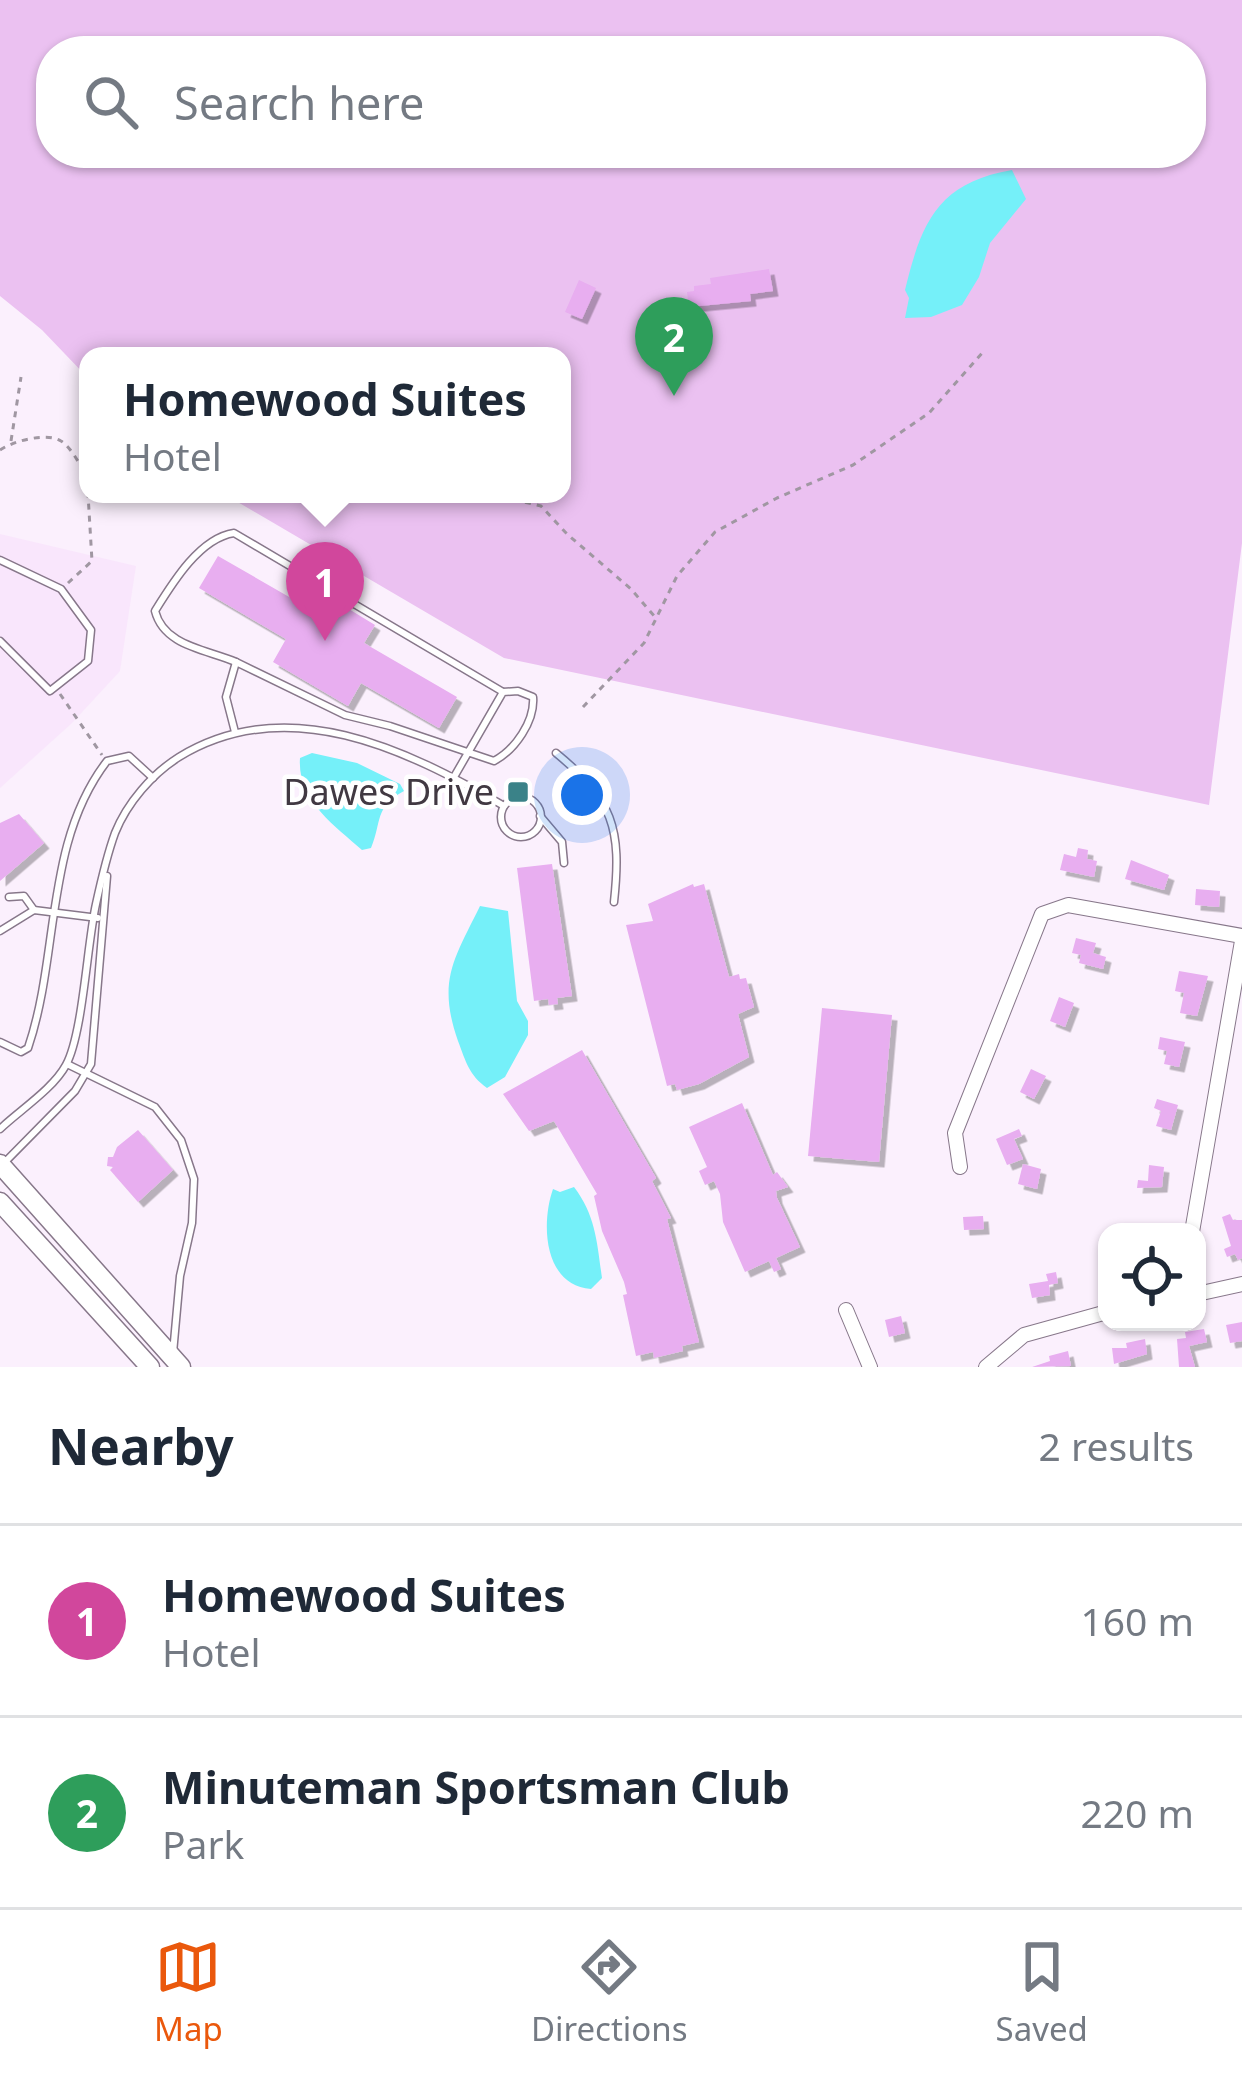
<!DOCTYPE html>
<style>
:root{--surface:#fff;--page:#f6f6f7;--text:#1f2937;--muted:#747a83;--line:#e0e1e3;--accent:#ea580c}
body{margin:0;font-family:"Noto Sans",sans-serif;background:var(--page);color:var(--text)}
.controls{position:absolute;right:36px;bottom:36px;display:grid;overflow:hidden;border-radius:24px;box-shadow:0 3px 9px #0004}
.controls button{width:108px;height:108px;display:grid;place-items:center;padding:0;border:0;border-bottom:3px solid var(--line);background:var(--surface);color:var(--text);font:60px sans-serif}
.you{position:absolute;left:582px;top:795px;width:42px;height:42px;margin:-30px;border:9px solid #fff;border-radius:50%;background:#1a73e8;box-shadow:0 0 0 18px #1a73e833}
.badge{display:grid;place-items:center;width:78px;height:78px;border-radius:50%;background:var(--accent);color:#fff;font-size:39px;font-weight:700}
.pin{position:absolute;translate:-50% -99px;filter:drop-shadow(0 3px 6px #0008)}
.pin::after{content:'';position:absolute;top:63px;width:42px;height:36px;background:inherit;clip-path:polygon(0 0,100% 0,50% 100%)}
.popup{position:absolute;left:79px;top:347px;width:492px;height:156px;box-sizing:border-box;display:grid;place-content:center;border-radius:24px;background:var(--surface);filter:drop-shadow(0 3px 9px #0005);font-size:39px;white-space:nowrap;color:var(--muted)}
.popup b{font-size:45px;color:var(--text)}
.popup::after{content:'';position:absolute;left:50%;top:100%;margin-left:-24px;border:24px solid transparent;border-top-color:var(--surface)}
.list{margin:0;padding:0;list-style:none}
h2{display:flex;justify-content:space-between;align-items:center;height:156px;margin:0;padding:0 48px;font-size:51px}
h2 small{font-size:39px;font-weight:400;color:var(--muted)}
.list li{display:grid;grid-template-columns:78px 1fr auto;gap:36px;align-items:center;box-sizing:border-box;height:192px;padding:0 48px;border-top:3px solid var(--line)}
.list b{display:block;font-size:45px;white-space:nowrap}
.list p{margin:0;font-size:39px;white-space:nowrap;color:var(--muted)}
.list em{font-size:39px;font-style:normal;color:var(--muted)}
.icon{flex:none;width:66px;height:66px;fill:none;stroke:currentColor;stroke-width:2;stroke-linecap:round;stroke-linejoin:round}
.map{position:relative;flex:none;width:1242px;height:1367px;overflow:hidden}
.search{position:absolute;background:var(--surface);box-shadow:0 3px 9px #0004;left:36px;right:36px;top:36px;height:132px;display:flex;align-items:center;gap:30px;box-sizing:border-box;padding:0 42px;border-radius:48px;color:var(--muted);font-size:45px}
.sheet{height:540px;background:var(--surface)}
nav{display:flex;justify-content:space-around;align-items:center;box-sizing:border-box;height:168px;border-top:3px solid var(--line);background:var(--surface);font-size:33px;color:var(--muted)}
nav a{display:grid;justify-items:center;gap:6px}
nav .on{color:var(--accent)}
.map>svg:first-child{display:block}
</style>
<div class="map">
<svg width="1242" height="1367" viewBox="0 0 1242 1367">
<defs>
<filter id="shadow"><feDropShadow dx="5.5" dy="5.5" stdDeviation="0" flood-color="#0004"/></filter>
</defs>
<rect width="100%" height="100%" fill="#fbf0fd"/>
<path fill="#f9e6fc" d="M0 534 136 566 120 671 72 723 0 788Z"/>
<path fill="#ebc1f1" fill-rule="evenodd" d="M0 0H1242V543L1209 805 504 658 224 494H562V356H88V378L42 330 0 296ZM51 51H1191V153H51Z"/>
<g fill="#75f0f9">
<path d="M1012 170 1026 199 990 243 979 277 962 305 931 317 905 318 909 298 905 290C921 225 936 183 1012 170Z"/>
<path d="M312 753 357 763 400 784 404 791C374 807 382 822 371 848L362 850C334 825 297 800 300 758Z"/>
<path d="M480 906 508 911 517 1001 528 1021V1035L505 1077 487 1088C469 1075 466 1062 458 1041 437 981 454 959 480 906Z"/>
<path d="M574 1187C596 1216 597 1243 602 1278L591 1289C543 1285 541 1223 553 1189L560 1192Z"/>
</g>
<g fill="#e8aef0" filter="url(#shadow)">
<path d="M769 269 773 291 750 294 751 301 689 307 687 292 694 291V286L711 284 710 278Z"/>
<path d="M579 280 596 288 582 319 565 312Z"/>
<path d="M218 556 324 617 334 600 375 625 364 643 457 697 439 728 361 683 348 706 273 662 286 639 199 588Z"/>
<path d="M19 814 44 843 0 881V823Z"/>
<path d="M1078 848 1088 850 1087 859 1097 861 1094 877 1060 870 1064 854 1076 857Z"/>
<path d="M1131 860 1169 875 1164 890 1125 879Z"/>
<path d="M552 864 572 996 557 998 558 1004 549 1005 548 999 534 1001 517 868Z"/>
<path d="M693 884 694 887 704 884 729 977 739 974 740 979 746 978 754 1007 738 1014 749 1057 699 1084 677 1090 675 1084 667 1086 626 925 653 921 648 904Z"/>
<path d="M1196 889 1220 891 1219 907 1195 905Z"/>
<path d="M1076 938 1096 943 1093 953 1106 957 1103 969 1079 963 1081 955 1072 953Z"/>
<path d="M1179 971 1208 976 1197 1016 1180 1013 1184 993 1175 991Z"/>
<path d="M1059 997 1074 1003 1065 1027 1050 1021Z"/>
<path d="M822 1008 892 1015 879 1162 808 1156Z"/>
<path d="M1160 1037 1185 1042 1179 1067 1164 1064 1167 1051 1158 1049Z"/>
<path d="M582 1050 656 1178 652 1181 671 1218 667 1219 699 1342 682 1346 683 1351 654 1358 653 1352 636 1356 623 1295 627 1294 624 1282 602 1231 594 1196 597 1194 554 1121 529 1131 503 1094Z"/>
<path d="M1031 1069 1046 1076 1034 1099 1020 1092Z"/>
<path d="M1157 1099 1178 1105 1171 1130 1156 1126 1161 1111 1154 1108Z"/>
<path d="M742 1103 773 1175 777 1172 788 1187 776 1191 777 1198 800 1247 776 1258 781 1269 774 1272 769 1261 745 1272 723 1222 720 1194 714 1181 705 1185 699 1171 707 1167 689 1127Z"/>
<path d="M1019 1129 1022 1136 1014 1139 1023 1159 1007 1165 996 1139Z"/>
<path d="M138 1130 173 1170 138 1202 110 1170 113 1167 107 1166 108 1157H113L117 1147Z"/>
<path d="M1023 1164 1041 1169 1037 1189 1018 1184Z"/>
<path d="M1149 1165 1164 1167 1162 1187 1137 1188 1138 1180 1148 1181Z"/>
<path d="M1230 1214 1233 1220H1242V1258L1238 1260 1235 1254 1227 1257 1224 1249 1231 1246 1222 1217Z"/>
<path d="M983 1216 984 1229 964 1230 963 1217Z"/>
<path d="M1056 1272 1058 1283 1049 1285 1050 1295 1032 1298 1029 1284 1048 1281 1046 1274Z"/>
<path d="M901 1316 905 1333 889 1337 885 1320Z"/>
<path d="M1242 1322V1341L1230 1343 1226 1325Z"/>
<path d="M1204 1329 1207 1342 1189 1346 1195 1367H1179L1177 1339 1186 1338 1185 1332Z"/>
<path d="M1145 1339 1147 1354 1114 1364 1112 1348H1127L1126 1343Z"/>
<path d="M1068 1351 1071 1366 1032 1367 1050 1361 1049 1356Z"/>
</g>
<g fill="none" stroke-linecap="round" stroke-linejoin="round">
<defs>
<g id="service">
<path d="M0 560 61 589 91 630 88 661 50 691 0 641"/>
<path d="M236 662C205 649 164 646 155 611 173 582 200 538 234 533L503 692"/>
<path d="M235 732 226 697 236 662 345 715 390 726 494 761C515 750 535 721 533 697L518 691 503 692 454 777"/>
<path d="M556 753C613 800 622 828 614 902"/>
<circle cx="521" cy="817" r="20"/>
<path d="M540 816 562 842 564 863"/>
<path d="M9 897 24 896 34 910"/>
<path d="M0 931 34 910 98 918"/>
<path d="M0 1042 21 1052 28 1048C60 954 44 843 107 761L129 756 153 778"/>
<path d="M67 1064 155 1107 181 1140 194 1179 192 1223 180 1276 173 1353"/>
<path d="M0 1129C20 1110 53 1089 66 1065 83 1034 87 944 96 904 101 881 107 855 115 833 127 803 152 774 179 757 287 691 406 749 504 806"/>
<path d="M3 1164 75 1091 91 1064 107 876"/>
</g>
<g id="minor">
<path d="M960 1167 955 1133 1042 914 1068 905 1242 936"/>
<path d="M1192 1232 1242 941"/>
<path d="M1197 1294 1242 1284"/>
<path d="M846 1310 870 1367"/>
<path d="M986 1367 1024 1335 1107 1312"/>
</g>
<g id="secondary">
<path d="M0 1164 181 1367"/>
<path d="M0 1202 150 1367"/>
</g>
</defs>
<use href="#service" stroke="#87778a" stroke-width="9"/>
<use href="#minor" stroke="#87778a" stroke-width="16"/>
<use href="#secondary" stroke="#87778a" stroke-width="21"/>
<g stroke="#a097a2" stroke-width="3" stroke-dasharray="6 6" stroke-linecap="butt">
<path d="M11 441 21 377"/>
<path d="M0 450C13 441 47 432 61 441 71 447 80 465 86 475"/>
<path d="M86 475 88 494"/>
<path d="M490 494 541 506 567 534 631 589 655 617"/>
<path d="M68 583 92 561 88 494"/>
<path d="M60 694 102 755"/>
<path d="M583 707 644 643 677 576 715 532 777 498 853 465 929 413 984 351"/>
</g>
<use href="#service" stroke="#fff" stroke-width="6"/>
<use href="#minor" stroke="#fff" stroke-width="14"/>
<use href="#secondary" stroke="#fff" stroke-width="18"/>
</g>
<rect fill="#3a8288" stroke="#fff" stroke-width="4.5" x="506" y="780" width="24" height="24" rx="6"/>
<g text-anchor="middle" stroke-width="9" stroke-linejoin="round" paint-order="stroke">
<g font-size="36" fill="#413942" stroke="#fff" text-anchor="end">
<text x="494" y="805">Dawes Drive</text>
</g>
</g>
</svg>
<div class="controls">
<button><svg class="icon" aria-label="locate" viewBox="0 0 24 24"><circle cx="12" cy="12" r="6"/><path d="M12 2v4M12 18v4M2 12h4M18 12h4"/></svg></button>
</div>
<div class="you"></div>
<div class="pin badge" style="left:325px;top:641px;background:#d1479c">1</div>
<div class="popup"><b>Homewood Suites</b>Hotel</div>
<div class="pin badge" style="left:674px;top:396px;background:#2e9e5b">2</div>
<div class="search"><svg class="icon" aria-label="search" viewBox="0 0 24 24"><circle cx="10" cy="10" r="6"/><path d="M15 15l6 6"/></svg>Search here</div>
</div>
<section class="sheet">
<h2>Nearby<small>2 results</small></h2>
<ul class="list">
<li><span class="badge" style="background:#d1479c">1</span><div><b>Homewood Suites</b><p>Hotel</p></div><em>160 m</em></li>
<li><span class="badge" style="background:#2e9e5b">2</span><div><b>Minuteman Sportsman Club</b><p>Park</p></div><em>220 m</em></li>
</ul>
</section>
<nav>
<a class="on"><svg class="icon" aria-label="map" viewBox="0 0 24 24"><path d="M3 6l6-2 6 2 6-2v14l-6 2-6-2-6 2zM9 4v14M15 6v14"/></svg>Map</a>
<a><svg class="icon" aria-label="directions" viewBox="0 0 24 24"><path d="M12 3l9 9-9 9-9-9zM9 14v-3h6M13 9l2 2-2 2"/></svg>Directions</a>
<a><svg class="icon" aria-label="saved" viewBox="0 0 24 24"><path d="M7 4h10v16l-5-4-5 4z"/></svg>Saved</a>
</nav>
